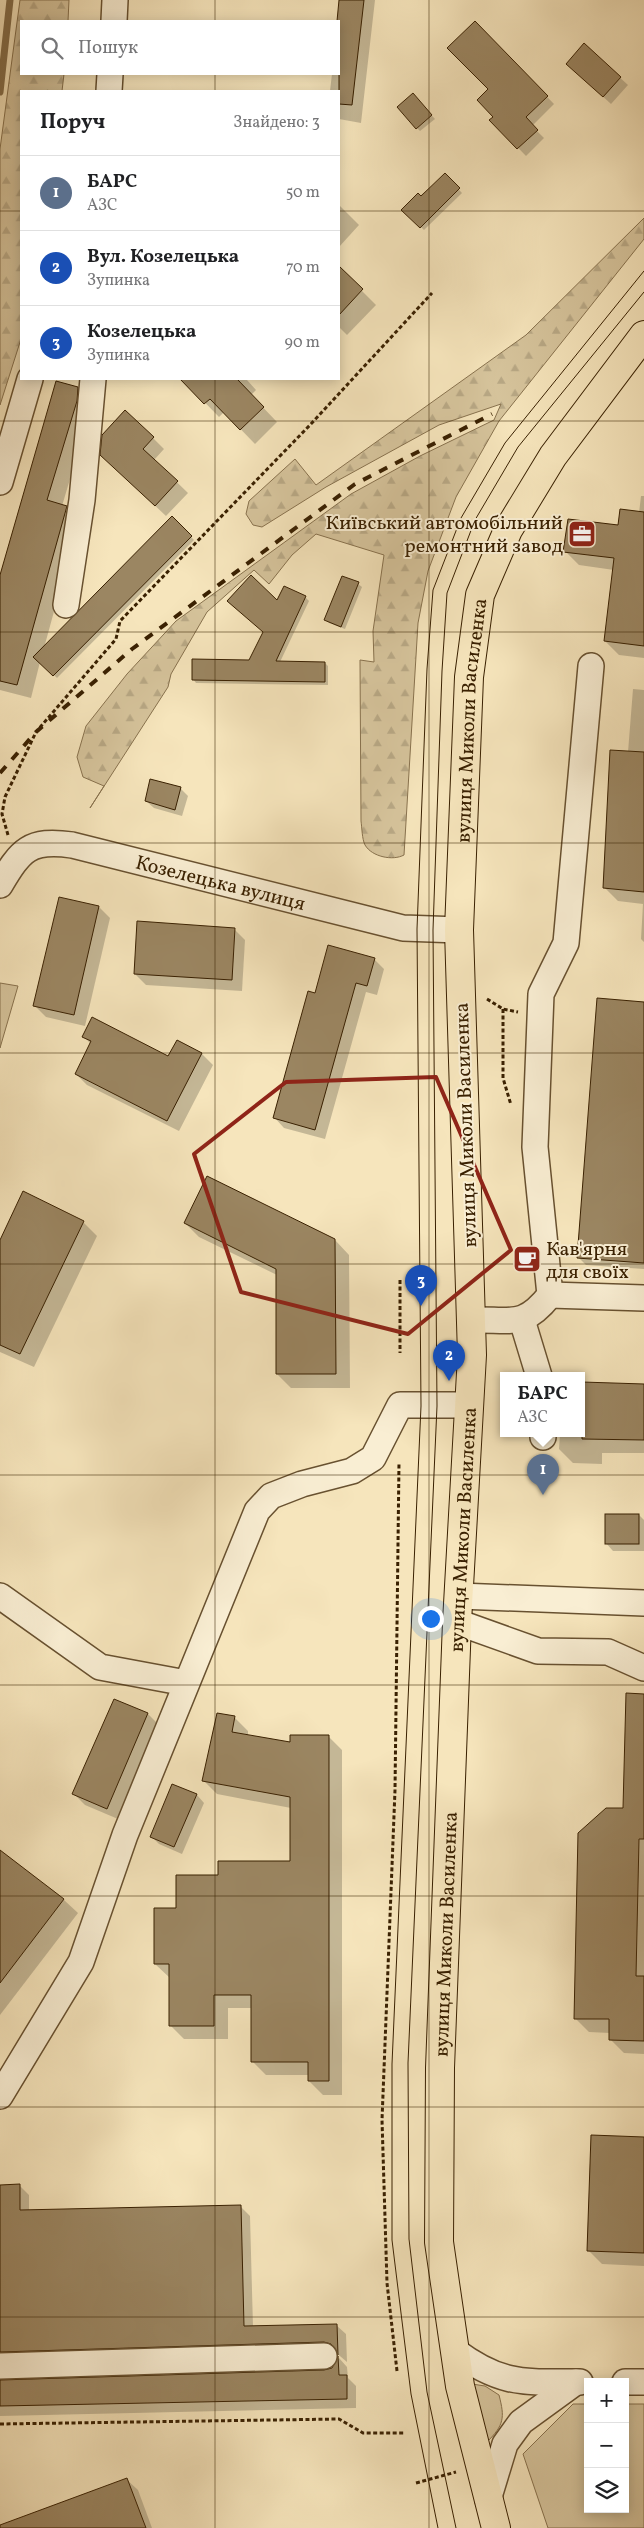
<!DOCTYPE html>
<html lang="uk">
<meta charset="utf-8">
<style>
:root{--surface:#fff;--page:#f2f2f2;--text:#202124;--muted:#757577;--line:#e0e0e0;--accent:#8f2418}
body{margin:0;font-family:Vollkorn,serif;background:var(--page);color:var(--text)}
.controls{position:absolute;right:15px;bottom:15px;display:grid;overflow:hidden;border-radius:0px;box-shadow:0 2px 12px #0003}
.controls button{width:45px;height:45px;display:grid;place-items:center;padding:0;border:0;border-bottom:1px solid var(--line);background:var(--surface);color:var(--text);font:25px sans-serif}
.you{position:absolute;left:430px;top:1618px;width:18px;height:18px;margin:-12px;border:4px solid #fff;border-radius:50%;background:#1a73e8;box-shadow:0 0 0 8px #1a73e833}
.badge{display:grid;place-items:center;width:32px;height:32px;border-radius:50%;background:var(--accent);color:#fff;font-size:16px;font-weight:700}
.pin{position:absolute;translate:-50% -41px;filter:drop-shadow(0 1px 2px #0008)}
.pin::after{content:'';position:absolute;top:26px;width:18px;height:15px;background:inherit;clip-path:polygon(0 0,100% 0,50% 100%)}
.popup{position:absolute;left:500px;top:1372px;width:85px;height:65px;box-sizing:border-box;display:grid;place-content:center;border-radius:0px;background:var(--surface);filter:drop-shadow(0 1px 4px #0005);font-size:16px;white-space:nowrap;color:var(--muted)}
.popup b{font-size:19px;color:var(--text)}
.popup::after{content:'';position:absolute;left:50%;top:100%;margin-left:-10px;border:10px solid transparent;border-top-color:var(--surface)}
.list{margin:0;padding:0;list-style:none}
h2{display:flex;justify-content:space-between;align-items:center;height:65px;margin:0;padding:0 20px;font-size:21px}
h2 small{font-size:16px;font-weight:400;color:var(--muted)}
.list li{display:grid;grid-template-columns:32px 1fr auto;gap:15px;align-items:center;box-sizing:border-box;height:75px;padding:0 20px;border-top:1px solid var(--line)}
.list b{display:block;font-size:19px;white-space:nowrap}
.list p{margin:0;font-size:16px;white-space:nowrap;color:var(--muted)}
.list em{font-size:16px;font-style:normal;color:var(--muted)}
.icon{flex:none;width:28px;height:28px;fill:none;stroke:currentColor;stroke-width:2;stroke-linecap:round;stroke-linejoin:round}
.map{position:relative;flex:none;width:644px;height:2528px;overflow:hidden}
.search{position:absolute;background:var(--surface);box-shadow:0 2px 12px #0003;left:20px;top:20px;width:320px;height:55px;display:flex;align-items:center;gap:12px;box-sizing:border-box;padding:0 18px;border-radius:0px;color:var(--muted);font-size:19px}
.panel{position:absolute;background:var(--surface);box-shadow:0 2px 12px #0003;left:20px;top:90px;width:320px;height:290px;border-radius:0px}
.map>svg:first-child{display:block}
</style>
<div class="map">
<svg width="644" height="2528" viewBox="0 0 644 2528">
<defs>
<pattern id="forest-firs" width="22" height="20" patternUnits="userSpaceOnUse" patternTransform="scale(1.25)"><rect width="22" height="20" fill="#d6c49c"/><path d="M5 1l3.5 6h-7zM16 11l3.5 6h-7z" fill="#b8a885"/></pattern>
</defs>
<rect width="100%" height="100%" fill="#f6e5bc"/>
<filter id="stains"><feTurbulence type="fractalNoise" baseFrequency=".004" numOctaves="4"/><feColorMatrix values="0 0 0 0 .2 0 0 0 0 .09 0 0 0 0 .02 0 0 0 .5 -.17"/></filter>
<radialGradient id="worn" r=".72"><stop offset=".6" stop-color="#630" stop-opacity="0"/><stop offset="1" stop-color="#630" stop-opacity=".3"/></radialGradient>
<g fill="#d6c49c" stroke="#88724e">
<path d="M0 983 18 986 0 1048Z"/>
<path d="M472 2384 485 2386 499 2395C505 2418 504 2425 487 2442Z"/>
<path d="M573 2404H588V2509H625V2404H644V2528H548L523 2454Z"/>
</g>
<g fill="url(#forest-firs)" stroke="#88724e">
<path d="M20 0H69L68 21H21V74H64L62 91H21V339L0 405V149Z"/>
<path d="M644 218V239L499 421 456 497 428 571 418 623 404 855C393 861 372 857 365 845 362 839 362 828 361 821L360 660 374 662 373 631 384 555 316 534 292 555 269 584 254 570 207 612 171 674 168 687 90 808 104 786 83 777 77 757 86 726 127 674 176 621 351 494 420 456 494 420 501 404 439 425 326 487 262 527 253 525 246 514 249 501 295 459 316 485 526 335Z"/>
</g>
<g fill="#0003">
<path d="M341 0H375L361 123 339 119V91H330L332 74H339L338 21Z"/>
<path d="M475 23 554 104 532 126 544 138 526 156 491 120 495 117Z"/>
<path d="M584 45 628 85 611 104 575 71Z"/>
<path d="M416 98 435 119 420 131 417 128Z"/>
<path d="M445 175 462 193 424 230 403 210Z"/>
<path d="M339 205 359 225 339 247Z"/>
<path d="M339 268 376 305 347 335 339 327Z"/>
<path d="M182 379H248L247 380 256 390 251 395 277 422 255 444 224 412 219 417Z"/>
<path d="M77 388 91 401 89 415 62 506 79 520 44 648 173 518 194 540 57 678 40 662 31 698 0 690V583Z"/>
<path d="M153 438 164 449 154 460 188 493 166 516 113 466Z"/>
<path d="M641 496H644V658L619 655 605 641 614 570 579 565 565 551 619 527 639 513Z"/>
<path d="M358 584 362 587 345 629 329 623 326 620Z"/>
<path d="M305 597 309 601 280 662 325 663 328 666V685L196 683 193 679 250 662 278 602Z"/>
<path d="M633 689 644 690V942L641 939 643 904 618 901 604 887 628 752Z"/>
<path d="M180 788 188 796 182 816 154 808 146 801Z"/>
<path d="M99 907 110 918 85 1026 46 1017 35 1006Z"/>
<path d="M234 929 245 940 242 991 146 985 135 974Z"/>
<path d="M374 959 384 969 377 995 366 992 325 1139 284 1128 274 1117 316 994Z"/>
<path d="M644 1003V1269L586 1265 579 1258Z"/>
<path d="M83 1036 169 1058 177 1041 202 1054 213 1065 179 1131 87 1085 76 1074 91 1044Z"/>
<path d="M83 1222 97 1236 34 1367 0 1352V1242Z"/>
<path d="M185 1223 335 1240 349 1255 350 1388H291L277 1374V1275L199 1237Z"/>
<path d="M582 1383 644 1385V1453H602V1464L573 1463 559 1449 560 1434H582Z"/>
<path d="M639 1515 644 1520V1551H613L606 1543Z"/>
<path d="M644 1695V2054L624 2053 610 2039V2033L589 2032 575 2018 625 1809Z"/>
<path d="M115 1700 148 1714 159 1725 118 1819 85 1805 74 1794Z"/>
<path d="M235 1718 248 1731V1736L291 1744 328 1736 342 1750V2095H323L309 2081V2075H266L252 2061V2008H228V2039H184L170 2025V1978L155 1964 177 1909 220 1876 291 1862V1808L217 1794 203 1780Z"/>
<path d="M173 1785 197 1795 204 1803 182 1854 159 1844 151 1836Z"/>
<path d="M0 1851 64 1900 78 1913 0 2015Z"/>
<path d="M644 2138V2266L602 2264 588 2250Z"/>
<path d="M19 2185 29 2195V2211L240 2206 250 2216 253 2327 336 2325 346 2334 347 2362 334 2351 0 2365V2186Z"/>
<path d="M339 2358 347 2367 348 2378 356 2386V2408L0 2416V2382L325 2372 333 2369Z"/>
<path d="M126 2479 138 2490 152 2528H32Z"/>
</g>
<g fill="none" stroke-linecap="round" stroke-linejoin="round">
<path stroke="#846e4b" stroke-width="7" d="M0 92 10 0"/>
</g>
<g fill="#9b8662" stroke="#392001">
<path d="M339 0H364L352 105 339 104V21H337Z"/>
<path d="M475 21 548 96 526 117 538 130 517 149 489 120 493 117 477 100 488 89 447 48Z"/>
<path d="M584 43 621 77 603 97 566 64Z"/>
<path d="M413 93 432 115 416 129 397 107Z"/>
<path d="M445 173 460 188 420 228 401 210 418 193 421 196Z"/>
<path d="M339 266 363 289 339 315Z"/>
<path d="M180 379H237L264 407 240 430 210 399 204 404Z"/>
<path d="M56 381 78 387 77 401 47 500 67 506 17 685 0 681V575Z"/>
<path d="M125 410 154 437 143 449 178 481 155 506 100 455 102 435Z"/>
<path d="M620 509 644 512V646L604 641 614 558 563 552 568 519 618 525Z"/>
<path d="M172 516 192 536 53 676 33 657Z"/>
<path d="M251 575 277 600 284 586 306 596 276 661 325 662V682L192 680V659L249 660 263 632 227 601Z"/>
<path d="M342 576 359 582 341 627 324 620Z"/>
<path d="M610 750 644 752V892L603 888Z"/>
<path d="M150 779 181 787 175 810 145 801Z"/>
<path d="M59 897 99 906 74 1015 33 1006Z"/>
<path d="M137 921 235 928 232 980 134 974Z"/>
<path d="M328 945 375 958 367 986 356 983 315 1130 273 1118 308 991 315 993Z"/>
<path d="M597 998 644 1002V1263L577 1258Z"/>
<path d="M92 1017 168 1056 177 1040 202 1053 167 1121 75 1074 91 1041 82 1037Z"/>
<path d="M207 1176 335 1239 336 1374H276V1269L184 1223Z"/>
<path d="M23 1191 84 1221 20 1354 0 1345V1240Z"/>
<path d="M582 1382 644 1384V1440L582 1439Z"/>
<rect x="605" y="1514" width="34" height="30"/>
<path d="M626 1693 644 1694V1839H639L636 1976H644V2041L609 2040V2019H574L578 1833 606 1808H623Z"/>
<path d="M114 1699 148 1713 107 1809 72 1794Z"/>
<path d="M217 1713 235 1716 232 1732 290 1742V1735H329V2081H308V2062H251V1995H214V2026H169V1964H154V1908H176V1875H218V1861H290V1797L202 1781Z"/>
<path d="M172 1784 197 1794 174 1847 150 1837Z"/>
<path d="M0 1850 64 1899 0 1983Z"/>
<path d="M591 2135 644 2137V2253L587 2251Z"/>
<path d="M20 2184V2210L241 2205 244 2326 337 2324 338 2355 331 2344 324 2342 0 2352V2185Z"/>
<path d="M338 2356 339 2375H347V2399L0 2406V2380L324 2370 332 2368Z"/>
<path d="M127 2478 146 2528H0V2525Z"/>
</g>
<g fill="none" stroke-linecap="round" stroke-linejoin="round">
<defs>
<g id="minor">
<path d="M114 21 115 0"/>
<path d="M109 91 110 74"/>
<path d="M0 482 30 379"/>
<path d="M66 605 82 500 93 379"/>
<path id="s1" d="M0 885C21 850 29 839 72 845L403 928 459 930"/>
<path d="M550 1295 644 1298"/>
<path d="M472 1320C511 1319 523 1329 550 1295L535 1147 541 994 566 943 591 666"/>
<path d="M522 1320 539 1376"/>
<path d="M543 1437V1434"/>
<path d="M0 1596 100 1667 186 1683"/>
<path d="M459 1596 644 1603"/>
<path d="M457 1622 538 1651 608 1652 644 1668"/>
<path d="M0 2096 81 1962 125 1835 257 1511 271 1496 302 1484 352 1471 373 1458 400 1405H469"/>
<path d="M455 2351C502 2386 525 2382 580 2382"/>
<path d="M0 2366 324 2356"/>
<path d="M625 2382H644"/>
<path d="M488 2500 505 2444 521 2422 576 2382"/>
</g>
<g id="major">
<path id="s2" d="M496 2528 460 2386 439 2242 440 2068 457 1622 472 1355 459 930 469 677 480 595 508 530 553 456 644 335"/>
</g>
</defs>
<use href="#minor" stroke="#685130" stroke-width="28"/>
<use href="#major" stroke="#392001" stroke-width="30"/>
<g stroke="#392001" stroke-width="3" stroke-dasharray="4 2.5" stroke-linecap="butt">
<path d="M8 835 2 814 5 797 36 732 116 639 120 621 310 425 432 293"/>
<path d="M487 999 503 1009 518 1012"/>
<path d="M503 1009V1078L511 1105"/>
<path d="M400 1280V1353"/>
<path d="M397 2371 387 2283 382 2120 395 1790 399 1462"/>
<path d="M0 2424 339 2419 363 2433H405"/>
<path d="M416 2483 456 2472"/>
</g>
<use href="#minor" stroke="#f9eed3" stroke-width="25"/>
<use href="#major" stroke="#f6e5bc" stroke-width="28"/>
<g stroke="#392001" stroke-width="1">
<path d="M438 2528 411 2394 392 2240V2064L421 1406 417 929 427 669 433 590 461 518 505 443 644 271"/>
<path d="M456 2528 427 2392 409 2239 408 2063 437 1406 433 930 442 671 447 593 475 520 518 447 644 292"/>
</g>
<path stroke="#392001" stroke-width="4" stroke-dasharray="9 9" stroke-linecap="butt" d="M0 773 36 732 132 649 355 484 492 414"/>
</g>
<path fill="none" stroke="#8f2418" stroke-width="4" stroke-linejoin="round" d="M436 1077 511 1250 408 1334 241 1292 194 1154 286 1082Z"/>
<path fill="none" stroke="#392001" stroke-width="1" stroke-opacity="0.55" d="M215 0V21M429 0V2528M215 74V91M0 211H21M339 211H644M215 379V2528M0 421H644M0 632H644M0 843H644M0 1053H644M0 1264H644M0 1475H644M0 1685H644M0 1896H644M0 2107H644M0 2317H644"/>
<defs>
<symbol id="office-square" viewBox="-11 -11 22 22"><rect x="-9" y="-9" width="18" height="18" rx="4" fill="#8f2418" stroke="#f9eed3"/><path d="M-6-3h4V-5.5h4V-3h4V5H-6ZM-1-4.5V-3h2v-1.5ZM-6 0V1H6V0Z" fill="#fff"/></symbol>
<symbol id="cafe-square" viewBox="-11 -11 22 22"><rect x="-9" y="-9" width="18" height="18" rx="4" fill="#8f2418" stroke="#f9eed3"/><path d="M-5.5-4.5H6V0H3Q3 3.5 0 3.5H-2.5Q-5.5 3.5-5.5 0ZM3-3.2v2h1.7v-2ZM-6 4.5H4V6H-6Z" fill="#fff"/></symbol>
</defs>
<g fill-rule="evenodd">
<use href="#office-square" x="566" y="518" width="32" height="32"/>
<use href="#cafe-square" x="511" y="1243" width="32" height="32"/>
</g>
<g text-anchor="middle" stroke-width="4" stroke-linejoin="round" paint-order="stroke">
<g font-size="20" fill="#392001" stroke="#f9eed3" text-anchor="end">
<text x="563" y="529">Київський автомобільний<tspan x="563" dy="23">ремонтний завод</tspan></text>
<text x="546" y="1255" text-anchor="start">Кав'ярня<tspan x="546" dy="23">для своїх</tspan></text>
</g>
<g font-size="20" fill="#392001" stroke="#f9eed3">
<text dy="7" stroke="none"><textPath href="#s2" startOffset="1815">вулиця Миколи Василенка</textPath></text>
<text dy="7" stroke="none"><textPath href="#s1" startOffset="244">Козелецька вулиця</textPath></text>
<text transform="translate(465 1125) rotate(-92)" y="7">вулиця Миколи Василенка</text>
<text dy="7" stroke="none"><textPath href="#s2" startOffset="1005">вулиця Миколи Василенка</textPath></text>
<text dy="7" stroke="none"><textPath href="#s2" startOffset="600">вулиця Миколи Василенка</textPath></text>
</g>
</g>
<rect width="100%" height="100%" filter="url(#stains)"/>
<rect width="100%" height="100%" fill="url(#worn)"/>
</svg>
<div class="controls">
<button>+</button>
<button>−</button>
<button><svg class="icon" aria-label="layers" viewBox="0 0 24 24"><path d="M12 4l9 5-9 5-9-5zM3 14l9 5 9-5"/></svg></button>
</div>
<div class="you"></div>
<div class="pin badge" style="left:543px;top:1495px;background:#5c6f8a">1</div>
<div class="popup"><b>БАРС</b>АЗС</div>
<div class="pin badge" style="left:449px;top:1381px;background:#1a4fb4">2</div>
<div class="pin badge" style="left:421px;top:1306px;background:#1a4fb4">3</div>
<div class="search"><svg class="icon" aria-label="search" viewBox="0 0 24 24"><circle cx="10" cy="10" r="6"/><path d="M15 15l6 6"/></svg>Пошук</div>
<section class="panel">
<h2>Поруч<small>Знайдено: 3</small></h2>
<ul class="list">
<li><span class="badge" style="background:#5c6f8a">1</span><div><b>БАРС</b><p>АЗС</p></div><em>50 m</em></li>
<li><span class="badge" style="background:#1a4fb4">2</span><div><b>Вул. Козелецька</b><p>Зупинка</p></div><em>70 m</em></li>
<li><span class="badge" style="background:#1a4fb4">3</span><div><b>Козелецька</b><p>Зупинка</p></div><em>90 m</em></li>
</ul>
</section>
</div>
